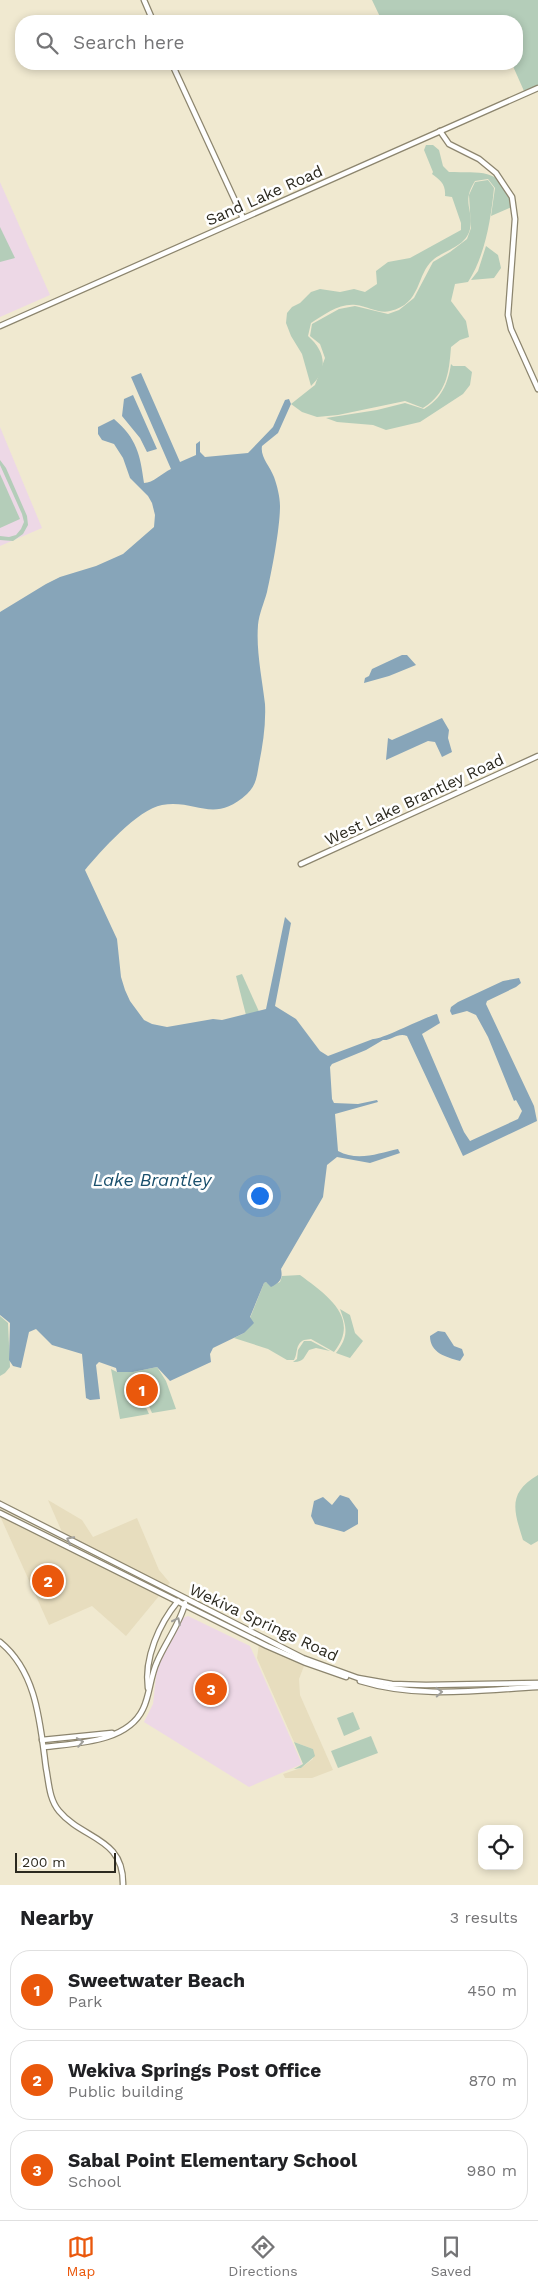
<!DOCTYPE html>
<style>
:root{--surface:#fff;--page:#f6f6f6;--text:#202124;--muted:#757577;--line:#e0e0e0;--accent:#ea580c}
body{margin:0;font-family:"Work Sans",sans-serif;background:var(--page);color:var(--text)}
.controls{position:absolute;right:15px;bottom:15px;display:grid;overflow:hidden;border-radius:10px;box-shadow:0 2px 8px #0003}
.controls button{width:45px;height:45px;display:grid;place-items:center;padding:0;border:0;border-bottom:1px solid var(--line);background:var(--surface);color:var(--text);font:25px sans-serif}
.scale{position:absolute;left:15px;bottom:12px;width:101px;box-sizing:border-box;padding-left:5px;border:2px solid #2b291f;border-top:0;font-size:14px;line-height:18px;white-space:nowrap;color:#2b291f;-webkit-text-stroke:4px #fff;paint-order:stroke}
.you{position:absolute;left:259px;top:1195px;width:18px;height:18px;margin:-12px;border:4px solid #fff;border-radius:50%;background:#1a73e8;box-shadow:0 0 0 8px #1a73e833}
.badge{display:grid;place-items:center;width:32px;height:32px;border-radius:50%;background:var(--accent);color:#fff;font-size:16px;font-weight:700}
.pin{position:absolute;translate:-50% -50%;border:2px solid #fff;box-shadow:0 1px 5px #0006}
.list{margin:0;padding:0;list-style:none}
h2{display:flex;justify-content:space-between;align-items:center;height:65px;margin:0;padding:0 20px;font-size:21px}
h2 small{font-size:16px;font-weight:400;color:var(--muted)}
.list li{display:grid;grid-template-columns:32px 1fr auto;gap:15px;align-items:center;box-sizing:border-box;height:80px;margin:0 10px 10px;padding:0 10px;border:1px solid var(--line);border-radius:20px}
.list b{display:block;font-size:19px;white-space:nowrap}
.list p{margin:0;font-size:16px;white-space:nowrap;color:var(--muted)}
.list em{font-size:16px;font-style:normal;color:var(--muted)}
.icon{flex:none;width:28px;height:28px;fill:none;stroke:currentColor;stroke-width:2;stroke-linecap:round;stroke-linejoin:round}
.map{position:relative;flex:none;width:538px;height:1885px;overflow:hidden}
.search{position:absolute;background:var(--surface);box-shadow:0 2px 8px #0003;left:15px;right:15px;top:15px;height:55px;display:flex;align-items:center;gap:12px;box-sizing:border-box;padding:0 18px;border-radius:20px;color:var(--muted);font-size:19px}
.sheet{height:335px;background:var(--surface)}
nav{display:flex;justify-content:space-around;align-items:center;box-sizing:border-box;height:70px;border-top:1px solid var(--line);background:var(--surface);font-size:14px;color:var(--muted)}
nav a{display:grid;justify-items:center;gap:2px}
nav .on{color:var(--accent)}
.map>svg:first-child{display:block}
</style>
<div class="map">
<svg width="538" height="1885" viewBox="0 0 538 1885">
<rect width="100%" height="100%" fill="#f0e9d0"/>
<g fill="#e7ddbe">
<path d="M48 1500 82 1520 93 1537 137 1518 159 1570 170 1583 167 1586 62 1532Z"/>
<path d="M0 1516 159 1596 126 1636 92 1606 49 1625Z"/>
<path d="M259 1644 304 1666 299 1679 300 1695 333 1770 312 1778H285L283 1774 301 1768 313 1759V1749L294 1742 257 1658Z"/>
</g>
<g fill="#edd8e6">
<path d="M0 182 50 295 0 317Z"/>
<path d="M0 427 42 528 0 546Z"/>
<path d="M188 1616 250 1646 302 1764 249 1787 144 1722 153 1704 157 1668 183 1618Z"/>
</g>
<g fill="#b4cdb9">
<path d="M372 0H538V85L524 91 512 64H517V21H382Z"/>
<path d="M426 145H433L439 150 443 166 449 172C482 173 503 167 512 207L491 216 495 188 488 179 475 181C461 203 474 209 470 229 466 247 444 250 433 260 416 274 422 304 390 311 379 314 367 306 356 305 339 303 324 315 311 323L308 336C325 351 329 369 311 386L302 354 291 336 286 323 287 313 292 307 300 303 311 292 320 289 340 292 354 289 365 292 377 284 376 271 388 262 410 258 461 230V223L452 197 445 196C446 184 440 180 432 174L433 172 424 150Z"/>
<path d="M488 180 494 188C491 219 485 256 468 282L455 284 451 301 466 321 469 337 460 340 451 347C449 373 447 393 423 408L405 401 338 415 317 417 302 412 291 404 315 385 325 358 320 344 310 336 312 324 339 309 355 306 388 314 399 310 414 298 433 262 450 252 467 239 471 228 469 195 475 182Z"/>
<path d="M0 227 15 258 0 262Z"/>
<path d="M486 246 498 255 501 268 494 278 471 280 478 271Z"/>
<path d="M451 364 453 366H465L472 372 470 385 463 394 420 422 386 430 373 425 337 422 326 418 377 410 405 403 424 409C441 399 448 384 451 364Z"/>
<path d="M0 460 6 468 27 516 28 525 23 534 13 541 0 540V536L9 537 16 535 21 529 24 522 22 514 0 465Z"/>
<path d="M0 474 20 519 0 528Z"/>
<path d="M242 974 261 1016 247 1019 236 976Z"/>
<path d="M300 1275C327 1295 361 1318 334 1352L311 1339 304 1340C295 1344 298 1354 294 1360H287L268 1349 234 1338 244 1333 264 1283 266 1282 271 1286 280 1282 282 1276Z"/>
<path d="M340 1309 350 1315 355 1333 363 1341 350 1358 336 1353C349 1336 347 1328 340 1309Z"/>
<path d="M0 1316 8 1323 10 1367 5 1373 0 1376Z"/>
<path d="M304 1341H311L330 1351 316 1348 309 1350C304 1357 304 1362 294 1362H293L297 1359 298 1350Z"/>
<path d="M157 1367 166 1381 176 1409 152 1413 146 1399 143 1401 149 1414 120 1419 111 1369 117 1372H133Z"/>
<path d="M538 1475V1541L531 1545 523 1540C514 1511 507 1493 538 1475Z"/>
<path d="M353 1712 360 1729 344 1736 337 1718Z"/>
<path d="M371 1736 378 1753 338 1768 331 1751Z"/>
<path d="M294 1742 313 1749 315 1756 301 1768 294 1769 303 1764Z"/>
</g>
<g fill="#87a5b9">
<path d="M141 373 180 462 196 455V444L200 441V452L205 457 248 453 273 427 285 400 289 399 291 404 278 433 262 446C260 457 270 466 274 477 277 485 280 497 280 506 280 528 272 570 267 592 264 603 259 614 258 625 256 651 262 678 265 704 266 724 263 744 259 764 257 776 256 786 247 794 213 825 197 799 162 805 138 809 100 852 85 870L117 939 121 977 125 990 130 1001 144 1020 152 1024 167 1027 213 1019 222 1020 266 1009 285 917 291 923 275 1006 296 1019 320 1051 328 1056 373 1039C381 1040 425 1017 437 1014L440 1023 422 1034 464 1132 470 1141 518 1119 522 1111 516 1100 514 1101 488 1037 476 1015 467 1011 452 1015 450 1011 451 1007 458 1002 503 981 519 978 521 983 516 987 487 1001 486 1004 534 1106 537 1121 463 1156 407 1036C398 1032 391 1041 383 1040L366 1050 332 1064 330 1067 332 1099 334 1103 358 1104 377 1100 378 1102 335 1114 338 1151C358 1162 379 1153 398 1149L400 1153 370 1163 337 1157 327 1165 323 1197 281 1269C283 1279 280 1282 271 1287L266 1282 264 1283 250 1317 254 1323 244 1333 213 1348 210 1354 211 1362 170 1381 157 1367 133 1372H117L116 1368 99 1362 96 1365 100 1399 90 1400 86 1398 82 1354 52 1345 36 1329 29 1332 21 1368 13 1366 9 1360 10 1323 0 1315V612L46 584 60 577 96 566 123 554 154 527 155 515 152 503 148 496 130 478 123 458 114 444 102 440 98 434V427L114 419C137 439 140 454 144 483 153 483 162 473 171 469L131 377Z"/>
<path d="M133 395 157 449 147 452 140 438 122 416 124 399Z"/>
<path d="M402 655H407L416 665 389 676 364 683 365 678 369 676 372 669Z"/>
<path d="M442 718 449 730 448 738 452 752 442 757 435 742 428 741 386 760 388 738 392 740Z"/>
<path d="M438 1331 445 1332 454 1346 462 1349 464 1355 460 1361C446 1357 430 1353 430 1336Z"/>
<path d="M340 1495 349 1498 358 1510V1524L344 1532 315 1524 311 1516 314 1501 323 1497 332 1505Z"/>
</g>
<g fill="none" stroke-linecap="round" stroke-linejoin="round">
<defs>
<g id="secondary">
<path d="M144 0 153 21"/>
<path d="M172 64 243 218"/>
<path d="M440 131 449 144 479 159 496 173 512 197 515 219 508 315 511 329 538 389"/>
<path d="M0 326 538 88"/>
<path d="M301 864 538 756"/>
<path d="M0 1504 303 1658 358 1678 392 1684 426 1685 538 1683"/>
<path d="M0 1513 267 1646 306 1663 346 1677"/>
<path d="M0 1642C37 1672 40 1723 46 1768 49 1783 49 1799 59 1811 83 1840 124 1837 123 1885"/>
<path d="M360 1681C418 1699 479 1690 538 1687"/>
<path d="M148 1688C144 1658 159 1624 178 1601"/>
<path d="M42 1740 112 1733"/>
<path d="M44 1747C75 1743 127 1743 143 1709 150 1695 150 1677 157 1662 164 1645 182 1620 185 1603"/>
</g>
</defs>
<use href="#secondary" stroke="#8c856e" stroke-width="7"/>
<use href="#secondary" stroke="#fff" stroke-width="4.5"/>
</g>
<defs><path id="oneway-chevron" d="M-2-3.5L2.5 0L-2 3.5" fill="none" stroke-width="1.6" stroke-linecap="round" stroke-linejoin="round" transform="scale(1.25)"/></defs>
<g stroke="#a09f9a">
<use href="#oneway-chevron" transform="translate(70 1540) rotate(-153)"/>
<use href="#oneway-chevron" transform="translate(177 1621) rotate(-63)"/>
<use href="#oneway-chevron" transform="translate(439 1692) rotate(-3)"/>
<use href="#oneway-chevron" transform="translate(80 1742) rotate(-9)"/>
</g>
<g text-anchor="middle" stroke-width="5" stroke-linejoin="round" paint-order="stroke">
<g font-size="16" fill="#2b291f" stroke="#fff">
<text transform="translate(264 195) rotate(-24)" y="6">Sand Lake Road</text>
<text transform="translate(414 799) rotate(-25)" y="6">West Lake Brantley Road</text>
<text transform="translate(264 1622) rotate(25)" y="6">Wekiva Springs Road</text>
</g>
<g font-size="18" font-style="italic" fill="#1a506d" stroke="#fff">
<text x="152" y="1186">Lake Brantley</text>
</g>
</g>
</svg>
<div class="controls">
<button><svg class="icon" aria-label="locate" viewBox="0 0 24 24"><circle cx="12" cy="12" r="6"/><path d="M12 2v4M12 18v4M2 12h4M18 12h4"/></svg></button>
</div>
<div class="scale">200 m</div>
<div class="you"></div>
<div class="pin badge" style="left:142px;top:1390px">1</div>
<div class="pin badge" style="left:48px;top:1581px">2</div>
<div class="pin badge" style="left:211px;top:1689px">3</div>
<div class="search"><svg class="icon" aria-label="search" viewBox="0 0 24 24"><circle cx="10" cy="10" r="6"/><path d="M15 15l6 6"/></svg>Search here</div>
</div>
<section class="sheet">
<h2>Nearby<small>3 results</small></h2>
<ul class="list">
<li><span class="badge">1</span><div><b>Sweetwater Beach</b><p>Park</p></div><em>450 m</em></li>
<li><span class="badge">2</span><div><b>Wekiva Springs Post Office</b><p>Public building</p></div><em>870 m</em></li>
<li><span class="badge">3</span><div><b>Sabal Point Elementary School</b><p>School</p></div><em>980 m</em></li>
</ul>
</section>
<nav>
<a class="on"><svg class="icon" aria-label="map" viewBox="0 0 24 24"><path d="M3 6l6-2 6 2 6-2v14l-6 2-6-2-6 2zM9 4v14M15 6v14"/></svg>Map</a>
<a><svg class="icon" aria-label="directions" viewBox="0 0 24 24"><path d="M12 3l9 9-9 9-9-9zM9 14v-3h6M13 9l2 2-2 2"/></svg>Directions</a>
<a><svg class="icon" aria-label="saved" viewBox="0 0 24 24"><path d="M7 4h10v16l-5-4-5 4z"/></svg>Saved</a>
</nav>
